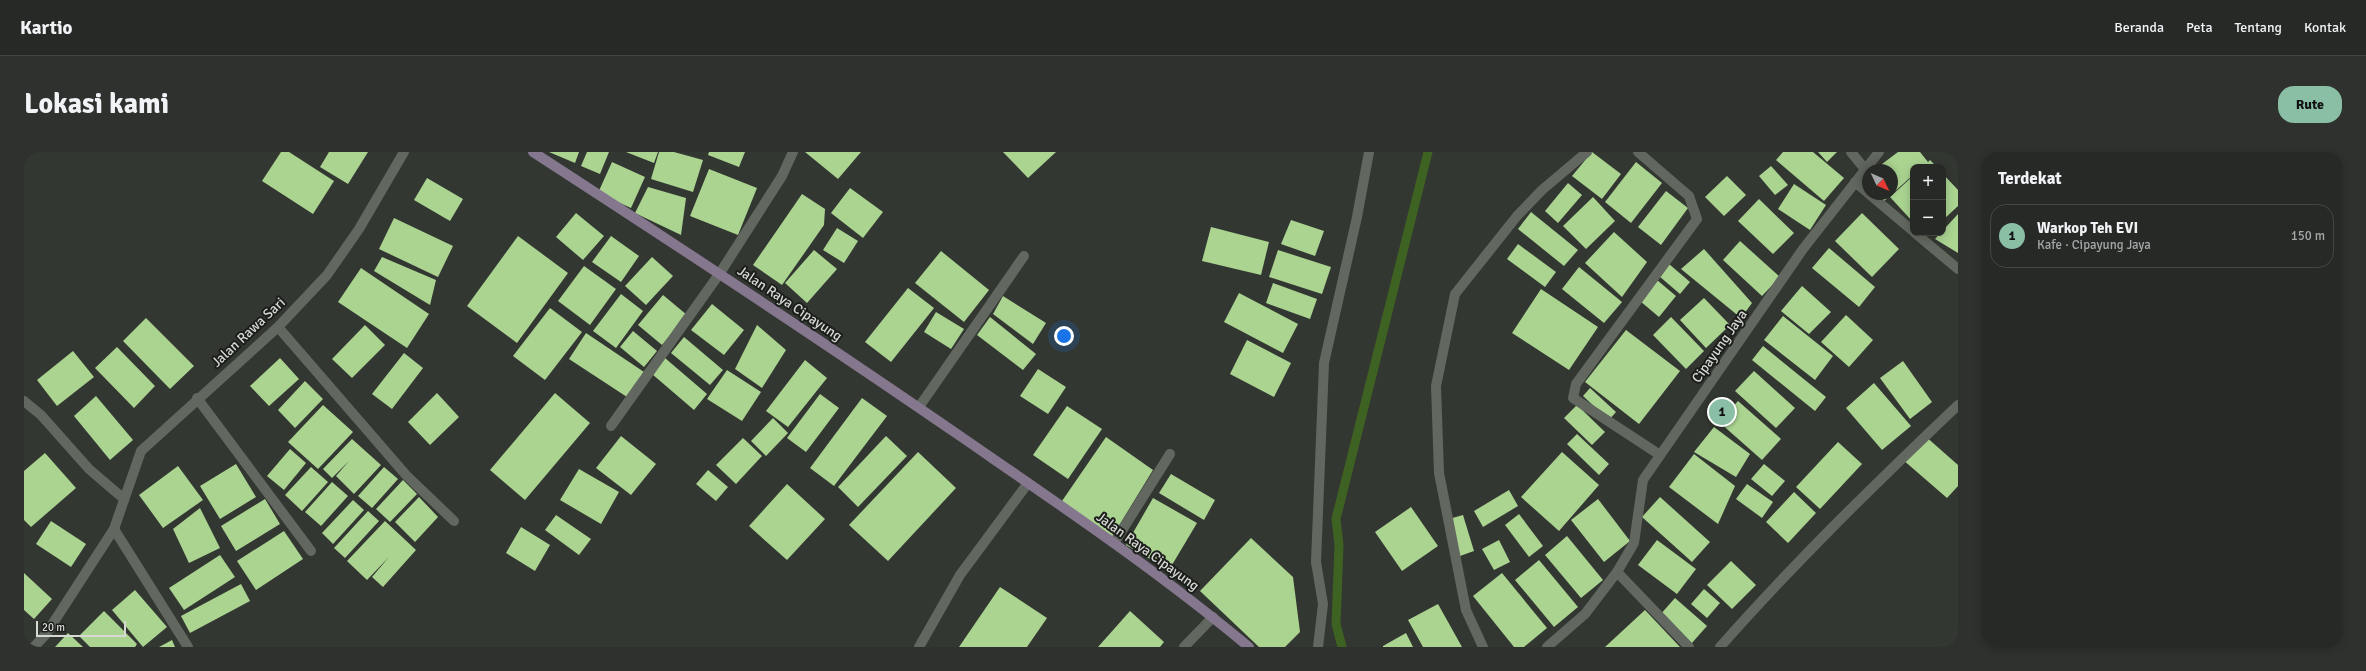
<!DOCTYPE html>
<html lang="id">
<meta charset="utf-8">
<style>
:root{--surface:#262925;--page:#2e312d;--text:#f1f3f6;--muted:#a4a6a7;--line:#424542;--accent:#8abfa5}
body{margin:0;font-family:Signika,sans-serif;background:var(--page);color:var(--text)}
.controls{position:absolute;right:12px;top:12px;display:grid;overflow:hidden;border-radius:8px;box-shadow:0 2px 10px #0003}
.controls button{width:36px;height:36px;display:grid;place-items:center;padding:0;border:0;border-bottom:1px solid var(--line);background:var(--surface);color:var(--text);font:20px sans-serif}
.compass{position:absolute;left:1838px;top:12px;width:36px;height:36px;border-radius:50%;background:var(--surface);box-shadow:0 2px 10px #0003;rotate:134deg}
.scale{position:absolute;left:12px;bottom:10px;width:90px;box-sizing:border-box;padding-left:4px;border:2px solid #d5d8d3;border-top:0;font-size:11px;line-height:14px;white-space:nowrap;color:#d5d8d3;-webkit-text-stroke:3px #1c1e1b;paint-order:stroke}
.you{position:absolute;left:1040px;top:184px;width:14px;height:14px;margin:-10px;border:3px solid #fff;border-radius:50%;background:#1a73e8;box-shadow:0 0 0 6px #1a73e833}
.badge{display:grid;place-items:center;width:26px;height:26px;border-radius:50%;background:var(--accent);color:#111;font-size:13px;font-weight:700}
.pin{position:absolute;translate:-50% -50%;border:2px solid #fff;box-shadow:0 1px 4px #0006}
.list{margin:0;padding:0;list-style:none}
h2{display:flex;justify-content:space-between;align-items:center;height:52px;margin:0;padding:0 16px;font-size:17px}
h2 small{font-size:13px;font-weight:400;color:var(--muted)}
.list li{display:grid;grid-template-columns:26px 1fr auto;gap:12px;align-items:center;box-sizing:border-box;height:64px;margin:0 8px 8px;padding:0 8px;border:1px solid var(--line);border-radius:16px}
.list b{display:block;font-size:15px;white-space:nowrap}
.list p{margin:0;font-size:13px;white-space:nowrap;color:var(--muted)}
.list em{font-size:13px;font-style:normal;color:var(--muted)}
.map{position:relative;flex:none;width:1934px;height:495px;overflow:hidden;border-radius:16px}
header{display:flex;align-items:center;gap:24px;box-sizing:border-box;height:56px;padding:0 20px;background:var(--surface);border-bottom:1px solid var(--line)}
header strong{font-size:19px}
nav{display:flex;gap:22px;margin-inline-start:auto;font-size:14px}
.intro{display:flex;align-items:center;justify-content:space-between;box-sizing:border-box;height:96px;padding:0 24px}
h1{margin:0;font-size:28px}
.button{padding:10px 18px;border-radius:16px;background:var(--accent);color:#111;font-size:14px;font-weight:700}
main{display:flex;gap:24px;padding:0 24px}
aside{flex:1;background:var(--surface);border-radius:16px;box-shadow:0 2px 10px #0003}
.map>svg:first-child{display:block}
</style>
<header>
<strong>Kartio</strong>
<nav><a>Beranda</a><a>Peta</a><a>Tentang</a><a>Kontak</a></nav>
</header>
<div class="intro"><h1>Lokasi kami</h1><a class="button">Rute</a></div>
<main>
<div class="map">
<svg width="1934" height="495" viewBox="0 0 1934 495">
<rect width="100%" height="100%" fill="#333731"/>
<g fill="none" stroke-linecap="round" stroke-linejoin="round">
<path stroke="#3e6222" stroke-width="9" d="M1318 495 1312 472 1315 393 1312 367 1404 0"/>
</g>
<g fill="#abd491">
<path d="M257 0H265L310 29 289 62 238 29Z"/>
<path d="M305 0H344L324 32 296 15Z"/>
<path d="M525 0H555L551 11Z"/>
<path d="M563 0H585L576 22 557 14Z"/>
<path d="M602 0H634L630 11Z"/>
<path d="M635 0H650L679 8 669 40 627 27Z"/>
<path d="M685 0H721L715 15 684 3Z"/>
<path d="M781 0H837L814 27Z"/>
<path d="M979 0H1032L1004 26Z"/>
<path d="M1568 0 1597 22 1578 47 1548 24Z"/>
<path d="M1759 0H1789L1820 26 1800 49 1752 8Z"/>
<path d="M1794 0H1813L1803 10Z"/>
<path d="M1874 0H1896L1904 10 1906 8 1913 15H1889V23L1859 50 1853 42H1868V18H1850Z"/>
<path d="M588 10 621 25 607 56 574 41Z"/>
<path d="M1612 10 1638 31 1607 71 1581 50Z"/>
<path d="M1747 14 1764 33 1751 43 1735 24Z"/>
<path d="M685 17 733 36 714 83 666 64Z"/>
<path d="M1919 22 1934 38V54L1919 68Z"/>
<path d="M1703 24 1722 43 1700 64 1681 45Z"/>
<path d="M1889 24V70L1866 45Z"/>
<path d="M403 26 439 47 426 69 390 48Z"/>
<path d="M1544 31 1558 43 1534 71 1521 59Z"/>
<path d="M1770 32 1802 53 1786 78 1754 57Z"/>
<path d="M624 35 662 46 657 83 611 61Z"/>
<path d="M826 36 859 60 839 86 807 61Z"/>
<path d="M1642 39 1664 56 1637 93 1614 75Z"/>
<path d="M778 42 801 57 800 73 758 133 729 113Z"/>
<path d="M1569 45 1591 69 1562 97 1539 74Z"/>
<path d="M1735 47 1770 81 1749 102 1714 69Z"/>
<path d="M1507 60 1554 98 1540 114 1494 77Z"/>
<path d="M552 61 580 84 559 108 532 85Z"/>
<path d="M1838 61 1875 97 1848 125 1811 89Z"/>
<path d="M1934 62V101L1911 87Z"/>
<path d="M370 66 429 94 414 125 355 97Z"/>
<path d="M1267 68 1300 79 1291 104 1257 92Z"/>
<path d="M1187 75 1245 90 1237 123 1178 109Z"/>
<path d="M813 76 834 89 820 111 799 98Z"/>
<path d="M1590 80 1623 110 1598 145 1561 111Z"/>
<path d="M494 84 544 121 493 191 443 154Z"/>
<path d="M587 84 615 104 597 130 568 110Z"/>
<path d="M1716 89 1756 125 1738 144 1699 108Z"/>
<path d="M1494 92 1532 120 1521 135 1483 107Z"/>
<path d="M1805 96 1851 135 1835 155 1788 116Z"/>
<path d="M1680 97 1728 151 1717 166 1657 117Z"/>
<path d="M790 98 813 117 783 151 761 131Z"/>
<path d="M1254 98 1307 115 1298 142 1245 125Z"/>
<path d="M917 99 965 138 940 170 891 131Z"/>
<path d="M358 105 412 128 406 153 350 119Z"/>
<path d="M628 105 649 124 622 153 601 134Z"/>
<path d="M1645 112 1666 130 1656 142 1635 124Z"/>
<path d="M560 114 592 137 566 173 534 149Z"/>
<path d="M1555 115 1598 150 1580 171 1538 137Z"/>
<path d="M337 116 405 162 383 196 314 150Z"/>
<path d="M1633 128 1652 144 1635 165 1616 149Z"/>
<path d="M1249 131 1293 147 1286 167 1242 151Z"/>
<path d="M1778 134 1807 160 1785 182 1757 159Z"/>
<path d="M884 136 910 156 867 210 841 190Z"/>
<path d="M1517 137 1574 175 1545 218 1488 181Z"/>
<path d="M1215 141 1274 172 1259 201 1200 170Z"/>
<path d="M597 142 619 159 592 196 569 179Z"/>
<path d="M639 143 663 163 638 193 614 173Z"/>
<path d="M979 144 1022 171 1009 192 969 162Z"/>
<path d="M1680 146 1706 173 1682 196 1656 168Z"/>
<path d="M688 152 720 178 700 203 667 178Z"/>
<path d="M526 156 558 180 521 228 489 204Z"/>
<path d="M912 160 940 177 927 197 900 180Z"/>
<path d="M1822 163 1849 188 1825 215 1797 190Z"/>
<path d="M1759 164 1809 204 1791 228 1740 188Z"/>
<path d="M966 165 1012 202 999 218 953 183Z"/>
<path d="M1647 165 1680 199 1662 217 1629 183Z"/>
<path d="M122 166 170 214 146 237 99 189Z"/>
<path d="M341 173 361 193 328 226 308 207Z"/>
<path d="M733 173 762 198 738 236 711 217Z"/>
<path d="M1602 178 1656 219 1615 272 1561 230Z"/>
<path d="M609 179 633 199 620 215 596 195Z"/>
<path d="M562 181 620 220 603 245 545 207Z"/>
<path d="M660 185 699 218 686 233 647 201Z"/>
<path d="M1223 188 1267 211 1250 245 1206 222Z"/>
<path d="M1739 194 1802 245 1791 259 1728 208Z"/>
<path d="M93 195 131 234 110 256 71 216Z"/>
<path d="M49 199 70 225 33 254 13 228Z"/>
<path d="M380 201 399 216 368 257 348 242Z"/>
<path d="M256 206 275 227 245 254 226 234Z"/>
<path d="M641 206 683 242 670 258 628 222Z"/>
<path d="M781 208 803 226 764 275 742 259Z"/>
<path d="M1879 209 1908 250 1886 267 1856 226Z"/>
<path d="M1014 217 1042 235 1024 262 996 244Z"/>
<path d="M703 218 737 240 718 269 683 247Z"/>
<path d="M1730 219 1771 256 1752 276 1711 239Z"/>
<path d="M281 229 299 247 271 276 254 258Z"/>
<path d="M1850 231 1887 274 1858 298 1822 256Z"/>
<path d="M1566 236 1592 260 1585 268 1559 244Z"/>
<path d="M413 241 435 265 406 293 384 270Z"/>
<path d="M531 241 566 271 501 348 466 318Z"/>
<path d="M796 242 815 256 782 300 763 286Z"/>
<path d="M72 244 109 288 86 308 50 264Z"/>
<path d="M838 246 863 264 810 334 786 316Z"/>
<path d="M1714 249 1757 287 1738 308 1695 270Z"/>
<path d="M299 253 329 280 294 317 264 290Z"/>
<path d="M1553 253 1581 280 1568 293 1540 266Z"/>
<path d="M1043 254 1078 277 1044 327 1009 303Z"/>
<path d="M749 266 764 281 742 304 727 289Z"/>
<path d="M1690 275 1726 302 1712 325 1670 300Z"/>
<path d="M1553 282 1585 312 1575 323 1543 292Z"/>
<path d="M1900 283 1934 313V334L1923 346 1878 307Z"/>
<path d="M597 284 632 312 607 343 572 316Z"/>
<path d="M862 284 883 304 834 355 814 335Z"/>
<path d="M1082 285 1129 318 1088 385 1038 349Z"/>
<path d="M719 286 738 304 712 332 692 313Z"/>
<path d="M328 287 357 313 330 342 312 324 325 309 308 326 299 317Z"/>
<path d="M1814 290 1838 312 1796 357 1772 335Z"/>
<path d="M266 297 282 311 260 338 243 324Z"/>
<path d="M894 300 932 336 864 409 825 373Z"/>
<path d="M1538 300 1575 333 1535 379 1497 345Z"/>
<path d="M21 301 52 336 7 375 0 368V319Z"/>
<path d="M1670 302 1711 334 1694 372 1645 335Z"/>
<path d="M212 312 232 345 196 367 176 334Z"/>
<path d="M1740 312 1761 329 1748 344 1727 327Z"/>
<path d="M154 314 179 348 139 376 115 343Z"/>
<path d="M287 315 304 330 278 359 261 343Z"/>
<path d="M360 315 374 327 348 356 334 344Z"/>
<path d="M555 317 595 340 577 372 536 348Z"/>
<path d="M684 318 704 335 692 349 672 332Z"/>
<path d="M1147 322 1191 348 1180 368 1135 341Z"/>
<path d="M379 328 393 342 366 370 352 357Z"/>
<path d="M308 330 324 344 297 374 281 360Z"/>
<path d="M763 332 801 367 763 408 725 374Z"/>
<path d="M1723 332 1749 350 1738 366 1712 347Z"/>
<path d="M1485 338 1494 354 1459 375 1450 359Z"/>
<path d="M1770 340 1792 361 1764 391 1742 370Z"/>
<path d="M395 345 414 365 391 390 371 370Z"/>
<path d="M1636 345 1686 390 1668 410 1618 365Z"/>
<path d="M1129 346 1173 371 1145 418 1102 393Z"/>
<path d="M241 347 256 372 212 399 197 374Z"/>
<path d="M1574 347 1606 389 1580 410 1547 368Z"/>
<path d="M329 348 340 358 309 392 298 381Z"/>
<path d="M1387 355 1414 394 1378 419 1351 380Z"/>
<path d="M176 356 196 396 165 411 149 377Z"/>
<path d="M344 359 355 369 321 406 310 396Z"/>
<path d="M1495 362 1519 394 1505 405 1481 373Z"/>
<path d="M532 363 567 387 555 403 521 378Z"/>
<path d="M1439 363 1450 399 1436 404 1425 367Z"/>
<path d="M27 369 62 392 47 415 12 392Z"/>
<path d="M361 369 392 398 359 435 348 425 365 405 343 428 323 409Z"/>
<path d="M497 375 526 393 511 419 482 401Z"/>
<path d="M260 379 279 407 232 438 213 409Z"/>
<path d="M1543 384 1579 428 1557 446 1521 403Z"/>
<path d="M1227 386 1269 425 1276 480 1261 495H1235L1176 439Z"/>
<path d="M1475 388 1486 410 1470 418 1458 397Z"/>
<path d="M1633 388 1672 417 1653 442 1614 413Z"/>
<path d="M196 403 211 425 160 458 145 436Z"/>
<path d="M1515 408 1554 455 1530 475 1491 428Z"/>
<path d="M1707 409 1732 433 1708 457 1683 433Z"/>
<path d="M0 421 28 447 10 467 0 458Z"/>
<path d="M1478 421 1523 476 1500 495H1490L1449 444Z"/>
<path d="M217 432 226 449 166 481 157 464Z"/>
<path d="M976 435 1023 466 1003 495H935Z"/>
<path d="M1680 437 1696 451 1683 466 1667 452Z"/>
<path d="M111 438 143 475 119 495 88 458Z"/>
<path d="M1651 446 1683 474 1667 492 1635 464Z"/>
<path d="M1414 452 1438 495H1399L1384 468Z"/>
<path d="M1621 458 1656 495H1581Z"/>
<path d="M80 459 113 492 111 495H66L55 484Z"/>
<path d="M1106 459 1140 490 1136 495H1074Z"/>
<path d="M44 481 59 495H31Z"/>
<path d="M1382 481 1389 495H1359V494Z"/>
<path d="M148 488 151 495H135Z"/>
</g>
<g fill="none" stroke-linecap="round" stroke-linejoin="round">
<path stroke="#626760" stroke-width="10" d="M1292 410 1299 452 1294 495"/>
<g stroke="#626760" stroke-width="10">
<path d="M1614 0 1665 44 1673 67 1552 232 1549 246 1636 303"/>
<path d="M1827 0 1840 16"/>
<path d="M1831 30 1844 41"/>
<path d="M1845 42 1889 79"/>
<path d="M1891 81 1934 117"/>
<path d="M254 175 382 323 430 369"/>
<path d="M173 246 287 399"/>
<path d="M0 249 17 263 65 317 100 347"/>
<path d="M895 255 1000 104"/>
<path d="M587 274 696 121 758 24 769 0"/>
<path d="M90 377 164 495"/>
<path d="M1090 391 1146 302"/>
<path d="M1292 410 1300 211 1333 65 1345 0"/>
<path d="M1593 420 1665 495"/>
<path d="M10 495 22 482 90 377 117 299 254 175 303 123 335 77 380 0"/>
<path d="M895 495 936 423 1004 331"/>
<path d="M1160 495 1189 465"/>
<path d="M1459 495 1442 458 1415 321 1412 234 1431 142 1493 64 1518 38 1563 0"/>
<path d="M1523 495 1561 462 1593 420 1610 391 1619 328 1779 97 1855 0"/>
<path d="M1696 495C1771 410 1852 331 1934 253"/>
</g>
<path stroke="#84778e" stroke-width="10" d="M509 0C654 94 797 188 939 286 1036 353 1134 419 1225 495"/>
</g>
<g text-anchor="middle" stroke-width="4" stroke-linejoin="round" paint-order="stroke">
<g font-size="14" fill="#d5d8d3" stroke="#1c1e1b">
<text transform="translate(766 151) rotate(34)" y="5">Jalan Raya Cipayung</text>
<text transform="translate(224 180) rotate(-43)" y="5">Jalan Rawa Sari</text>
<text transform="translate(1695 194) rotate(-55)" y="5">Cipayung Jaya</text>
<text transform="translate(1124 399) rotate(36)" y="5">Jalan Raya Cipayung</text>
</g>
</g>
</svg>
<div class="controls">
<button>+</button>
<button>−</button>
</div>
<svg class="compass" viewBox="-18 -18 36 36"><path d="M0-13l5 13h-10z" fill="#e53935"/><path d="M0 13l5-13h-10z" fill="#a4a6a7"/></svg>
<div class="scale">20 m</div>
<div class="you"></div>
<div class="pin badge" style="left:1698px;top:260px">1</div>
</div>
<aside>
<h2>Terdekat<small></small></h2>
<ul class="list">
<li><span class="badge">1</span><div><b>Warkop Teh EVI</b><p>Kafe · Cipayung Jaya</p></div><em>150 m</em></li>
</ul>
</aside>
</main>
